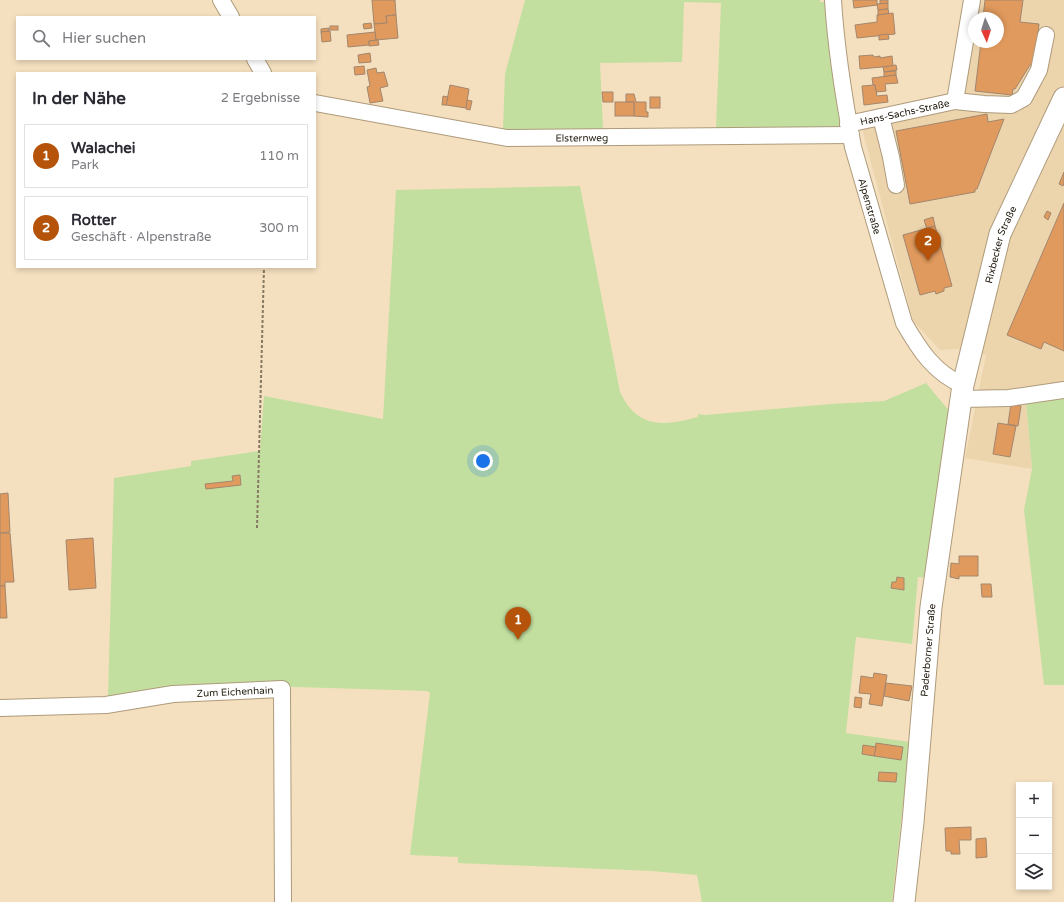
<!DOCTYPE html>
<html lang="de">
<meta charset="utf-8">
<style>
:root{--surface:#fff;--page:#f7f7f7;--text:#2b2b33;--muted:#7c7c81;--line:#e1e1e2;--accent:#b45309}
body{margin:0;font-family:"Varela Round",sans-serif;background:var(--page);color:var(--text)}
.controls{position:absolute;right:12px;bottom:12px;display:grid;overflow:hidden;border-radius:0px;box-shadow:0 2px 6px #0003}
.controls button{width:36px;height:36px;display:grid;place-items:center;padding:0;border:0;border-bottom:1px solid var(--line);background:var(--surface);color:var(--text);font:20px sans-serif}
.compass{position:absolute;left:968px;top:12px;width:36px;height:36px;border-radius:50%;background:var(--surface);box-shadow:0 2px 6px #0003;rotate:176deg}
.you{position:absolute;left:483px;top:461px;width:14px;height:14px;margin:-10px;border:3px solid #fff;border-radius:50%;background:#1a73e8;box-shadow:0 0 0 6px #1a73e833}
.badge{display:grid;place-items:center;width:26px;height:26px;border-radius:50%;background:var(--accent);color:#fff;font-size:13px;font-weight:700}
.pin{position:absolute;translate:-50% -33px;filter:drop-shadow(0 1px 2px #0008)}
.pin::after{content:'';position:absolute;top:21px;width:14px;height:12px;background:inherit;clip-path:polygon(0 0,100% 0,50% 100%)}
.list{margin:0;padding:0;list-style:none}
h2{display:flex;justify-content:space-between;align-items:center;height:52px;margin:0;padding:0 16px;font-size:17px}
h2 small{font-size:13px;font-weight:400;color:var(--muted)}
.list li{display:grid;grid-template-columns:26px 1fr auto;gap:12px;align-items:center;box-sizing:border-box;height:64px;margin:0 8px 8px;padding:0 8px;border:1px solid var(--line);border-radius:0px}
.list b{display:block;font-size:15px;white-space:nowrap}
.list p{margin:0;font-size:13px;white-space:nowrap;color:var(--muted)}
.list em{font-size:13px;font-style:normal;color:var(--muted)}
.icon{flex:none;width:22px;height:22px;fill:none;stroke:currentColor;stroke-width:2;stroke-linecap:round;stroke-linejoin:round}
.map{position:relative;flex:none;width:1064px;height:902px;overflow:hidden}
.search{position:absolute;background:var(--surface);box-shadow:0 2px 6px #0003;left:16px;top:16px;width:300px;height:44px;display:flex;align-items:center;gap:10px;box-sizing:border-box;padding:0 14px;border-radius:0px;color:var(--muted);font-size:15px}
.panel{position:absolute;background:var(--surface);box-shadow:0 2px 6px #0003;left:16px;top:72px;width:300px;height:196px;border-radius:0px}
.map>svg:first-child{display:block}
</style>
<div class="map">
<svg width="1064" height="902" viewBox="0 0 1064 902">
<rect width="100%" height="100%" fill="#f4e0bf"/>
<path fill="#ecd4ad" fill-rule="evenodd" d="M975 0H1064V397L1026 402 1032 469 965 458 986 355 955 349 940 350 913 321 861 125 956 102ZM974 18H998V42H974Z"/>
<g fill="#c3df9f">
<path d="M525 0H820V2H826L840 127 716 128 721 3 684 2 682 62 600 63 603 129 510 130 503 129 505 74Z"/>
<path d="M580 186 620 392C623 397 626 404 630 408 649 430 674 423 698 417V414L705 415 831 404 884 401 926 383 950 412 927 578 918 577 912 644 856 637 846 733 910 742 892 902H702L697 875 652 871 458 863V857L410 855 430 693 427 691 262 686 176 688 108 696 114 478 191 466V461L260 451 264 396 383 419 396 190Z"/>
<path d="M1064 397V685H1044L1024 510 1032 469 1026 401Z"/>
</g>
<g fill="#e19a5d" stroke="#a3866e">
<path d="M372 0H395L396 15 386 16 387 23 374 24Z"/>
<path d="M853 0H877V5L854 8Z"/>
<path d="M880 0H888V3L880 4Z"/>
<path d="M985 0H1023L1020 22 1039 24 1034 65H1030L1015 89H1013L1012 95 975 91 981 42H998V18H983Z"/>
<path d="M888 3V9L878 10 877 4Z"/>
<path d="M888 9 889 14 878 15V10Z"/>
<path d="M893 13 895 34 857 38 855 25 877 22V15Z"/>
<path d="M396 15 398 38 376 40 374 24 387 23 386 16Z"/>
<path d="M371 23 372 28 364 29 363 24Z"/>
<rect x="330" y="26" width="8" height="4"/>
<path d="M329 28V31L321 32V29Z"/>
<path d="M330 31 331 41 322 42 321 32Z"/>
<path d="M375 32 376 40 369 41V45L348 47 347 35Z"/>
<path d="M888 34 889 39 879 40V35Z"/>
<path d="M378 40 379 45 369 46V41Z"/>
<path d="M370 53 371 62 359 63 358 55Z"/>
<path d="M873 55 874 57 880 56V58L892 56 893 66 860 69 859 56Z"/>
<path d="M896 65 897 70 884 72 883 67Z"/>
<path d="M364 66 365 74 355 75 354 67Z"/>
<path d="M376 68 377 73 384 72 388 86 380 88 383 101 370 103 367 87 370 86 367 70Z"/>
<path d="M896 71V75L884 77V72Z"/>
<path d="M896 75 898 83 885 84 886 91 876 92 875 85H873L872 78Z"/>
<path d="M450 85 469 89 466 108 446 105Z"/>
<path d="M875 85 877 96 887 95 888 102 864 105 862 86Z"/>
<path d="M602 92H613V102H603Z"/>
<path d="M626 94H634L636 102H646V112H648V117L634 116V102H626Z"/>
<path d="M443 96 448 97 446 105H442Z"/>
<rect x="650" y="97" width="10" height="11"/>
<path d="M467 100 472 101 470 110 466 109Z"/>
<rect x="615" y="102" width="19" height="14"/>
<path d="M987 114 988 122 1004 119 977 189H975V192L910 204 896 131Z"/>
<path d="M1064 172V183L1063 186 1059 184Z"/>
<path d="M1064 203V351L1044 342 1041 349 1007 335Z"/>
<path d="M1047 211 1051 213 1048 220 1044 217Z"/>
<path d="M933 217 935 226 927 229 924 220Z"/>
<path d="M935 226 952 286 944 288V291L936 294 935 291 920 295 903 235Z"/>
<path d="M1011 404 1021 406 1018 426 1008 424Z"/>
<path d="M998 423 1016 426 1010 457 993 454Z"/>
<path d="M240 475 241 485 206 489 205 484 233 481 232 476Z"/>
<path d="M8 493 10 532 0 533V494Z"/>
<path d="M0 533H10L14 582H5V586H0Z"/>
<path d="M93 538 96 588 69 590 66 540Z"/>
<path d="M959 556H978V576H959V579L950 577 951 563 959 564Z"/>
<path d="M897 577 904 578V590L891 588 892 582H896Z"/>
<path d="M981 584H991L992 597H982Z"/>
<path d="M0 586H5L7 618H0Z"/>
<path d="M874 673 887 675 882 706 869 704 871 694 859 693 861 676 873 678Z"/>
<path d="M886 683 912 686 909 701 884 696Z"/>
<path d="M855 697 862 698 861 708 854 707Z"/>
<path d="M876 743 903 747 901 760 874 756Z"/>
<path d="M863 745 876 747 874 756 862 754Z"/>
<path d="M879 772 897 773 896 782 878 781Z"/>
<path d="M971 827V840H959L960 854H951V851H946L945 828Z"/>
<path d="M986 838 987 857 976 858V839Z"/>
</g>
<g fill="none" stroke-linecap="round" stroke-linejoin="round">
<defs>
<g id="minor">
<path d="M221 0 231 17"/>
<path id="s1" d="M833 0C836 49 844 99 853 147L904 323C919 349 934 373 963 385"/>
<path d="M255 59 263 73"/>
<path d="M955 101 984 104 1011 105 1024 98 1039 70 1046 35"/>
<path id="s2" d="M315 103 507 138 851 135"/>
<path d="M881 117 891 157 896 185"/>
<path id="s3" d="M848 124 955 101 972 0"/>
<path d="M961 399 1009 398 1064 390"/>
<path id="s4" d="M0 708 106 705 173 694 282 689 283 902"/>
</g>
<g id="major">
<path id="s5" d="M904 902 913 822 931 607 963 385 1000 234 1064 98"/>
</g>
</defs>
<use href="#minor" stroke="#ae9b7c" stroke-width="18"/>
<use href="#major" stroke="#ae9b7c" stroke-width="23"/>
<path stroke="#867963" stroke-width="2" stroke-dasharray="3 2" stroke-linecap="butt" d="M257 528 264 267"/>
<use href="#minor" stroke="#fff" stroke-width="16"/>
<use href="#major" stroke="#fff" stroke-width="21"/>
</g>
<g text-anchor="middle" stroke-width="3" stroke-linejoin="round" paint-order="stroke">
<g font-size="10" fill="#221b0e" stroke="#fff">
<text dy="4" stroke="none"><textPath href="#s3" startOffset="58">Hans-Sachs-Straße</textPath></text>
<text dy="4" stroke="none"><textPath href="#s2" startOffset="270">Elsternweg</textPath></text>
<text dy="4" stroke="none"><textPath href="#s1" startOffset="210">Alpenstraße</textPath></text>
<text dy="4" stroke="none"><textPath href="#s5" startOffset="666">Rixbecker Straße</textPath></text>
<text dy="4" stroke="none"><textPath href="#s5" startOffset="253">Paderborner Straße</textPath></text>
<text dy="4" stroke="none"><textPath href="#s4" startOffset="236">Zum Eichenhain</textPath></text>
</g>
</g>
</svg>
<div class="controls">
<button>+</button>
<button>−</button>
<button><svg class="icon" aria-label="layers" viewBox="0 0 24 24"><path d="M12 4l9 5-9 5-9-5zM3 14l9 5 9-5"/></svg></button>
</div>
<svg class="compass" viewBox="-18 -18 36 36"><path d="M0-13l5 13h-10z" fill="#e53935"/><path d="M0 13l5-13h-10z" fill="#7c7c81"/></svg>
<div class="you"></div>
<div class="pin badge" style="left:518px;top:640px">1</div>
<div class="pin badge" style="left:928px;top:261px">2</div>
<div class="search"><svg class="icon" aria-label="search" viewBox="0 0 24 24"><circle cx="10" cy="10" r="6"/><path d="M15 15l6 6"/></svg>Hier suchen</div>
<section class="panel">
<h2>In der Nähe<small>2 Ergebnisse</small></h2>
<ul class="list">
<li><span class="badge">1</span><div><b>Walachei</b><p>Park</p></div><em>110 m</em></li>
<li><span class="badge">2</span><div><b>Rotter</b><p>Geschäft · Alpenstraße</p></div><em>300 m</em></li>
</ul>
</section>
</div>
